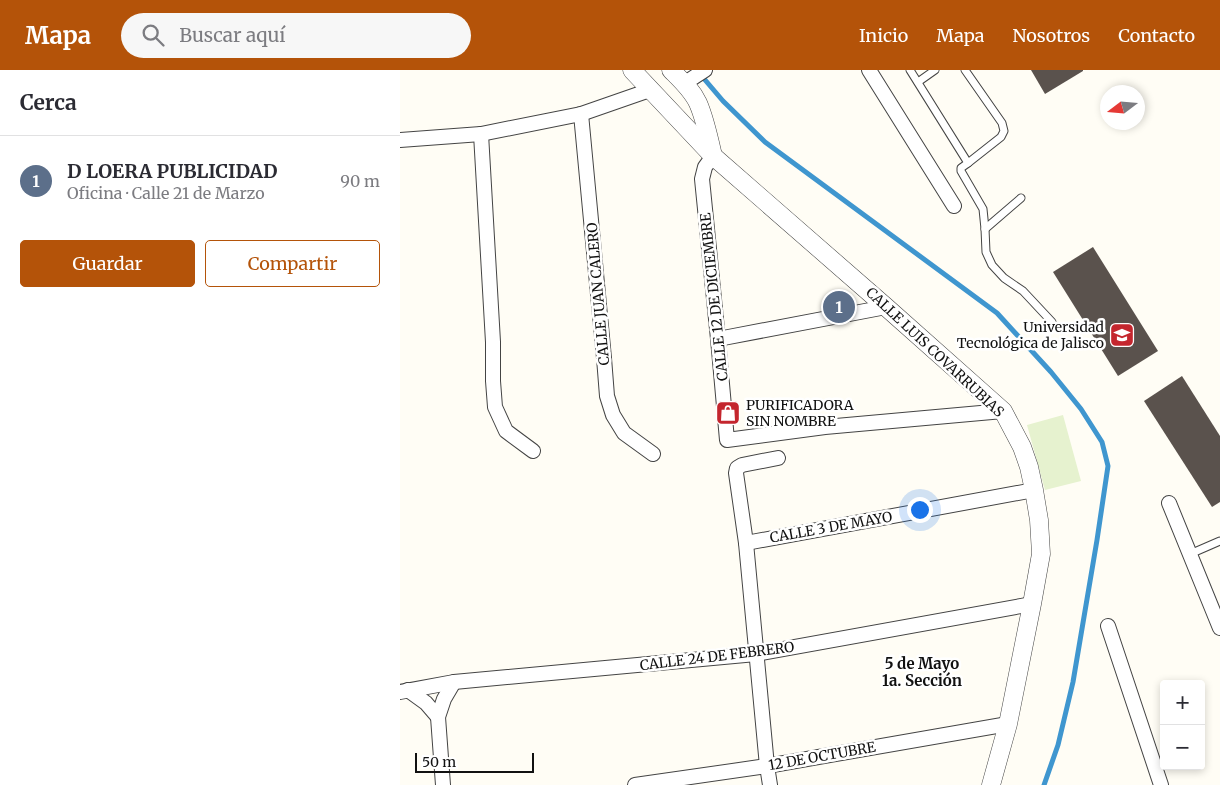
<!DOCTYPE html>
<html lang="es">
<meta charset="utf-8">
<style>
:root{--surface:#fff;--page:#f7f7f7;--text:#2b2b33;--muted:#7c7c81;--line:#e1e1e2;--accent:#b45309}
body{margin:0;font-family:Merriweather,serif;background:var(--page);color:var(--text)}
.controls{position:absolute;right:15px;bottom:15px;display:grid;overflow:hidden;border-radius:5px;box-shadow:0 2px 8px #0003}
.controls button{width:45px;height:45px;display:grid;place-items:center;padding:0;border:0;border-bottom:1px solid var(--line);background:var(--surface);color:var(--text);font:25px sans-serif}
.compass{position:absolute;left:700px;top:15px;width:45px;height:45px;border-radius:50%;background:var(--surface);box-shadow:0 2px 8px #0003;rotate:254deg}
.scale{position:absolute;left:15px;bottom:12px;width:119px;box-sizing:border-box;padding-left:5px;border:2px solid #111;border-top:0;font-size:14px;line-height:18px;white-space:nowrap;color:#111;-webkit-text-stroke:4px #fff;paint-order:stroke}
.you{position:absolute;left:519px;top:439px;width:18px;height:18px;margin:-12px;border:4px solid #fff;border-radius:50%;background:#1a73e8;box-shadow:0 0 0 8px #1a73e833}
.badge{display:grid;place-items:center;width:32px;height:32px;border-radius:50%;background:var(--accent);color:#fff;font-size:16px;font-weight:700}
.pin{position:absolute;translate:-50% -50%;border:2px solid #fff;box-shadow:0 1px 5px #0006}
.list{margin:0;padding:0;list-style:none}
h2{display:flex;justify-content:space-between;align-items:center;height:65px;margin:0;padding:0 20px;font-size:21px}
h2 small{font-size:16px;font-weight:400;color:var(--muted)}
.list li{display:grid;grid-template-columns:32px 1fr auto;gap:15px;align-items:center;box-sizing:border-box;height:90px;padding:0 20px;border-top:1px solid var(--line)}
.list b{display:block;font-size:19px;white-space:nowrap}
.list p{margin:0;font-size:16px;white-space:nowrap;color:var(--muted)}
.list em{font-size:16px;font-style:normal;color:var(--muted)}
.actions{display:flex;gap:10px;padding:15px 20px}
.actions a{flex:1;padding:11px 0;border:1px solid var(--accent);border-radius:5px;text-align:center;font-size:18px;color:var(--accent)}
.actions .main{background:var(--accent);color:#fff}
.icon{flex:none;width:28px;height:28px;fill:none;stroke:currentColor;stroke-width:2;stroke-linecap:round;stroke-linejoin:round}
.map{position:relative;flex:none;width:820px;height:715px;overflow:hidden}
header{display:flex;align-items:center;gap:30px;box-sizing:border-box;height:70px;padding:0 25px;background:var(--accent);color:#fff}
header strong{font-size:24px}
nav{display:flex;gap:28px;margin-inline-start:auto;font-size:18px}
.search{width:350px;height:45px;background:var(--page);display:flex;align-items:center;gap:12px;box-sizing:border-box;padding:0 18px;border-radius:28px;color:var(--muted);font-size:19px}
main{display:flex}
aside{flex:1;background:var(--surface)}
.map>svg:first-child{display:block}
</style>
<header>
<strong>Mapa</strong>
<div class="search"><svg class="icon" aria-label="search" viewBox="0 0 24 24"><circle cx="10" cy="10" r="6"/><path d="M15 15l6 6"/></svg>Buscar aquí</div>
<nav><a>Inicio</a><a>Mapa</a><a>Nosotros</a><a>Contacto</a></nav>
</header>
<main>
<aside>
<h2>Cerca<small></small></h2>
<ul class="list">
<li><span class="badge" style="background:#5c6f8a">1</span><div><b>D LOERA PUBLICIDAD</b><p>Oficina · Calle 21 de Marzo</p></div><em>90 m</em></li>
</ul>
<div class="actions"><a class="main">Guardar</a><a>Compartir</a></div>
</aside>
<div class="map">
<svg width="820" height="715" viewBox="0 0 820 715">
<rect width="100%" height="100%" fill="#fffdf5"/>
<path fill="#e6f2cf" d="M663 345 681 411 645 420 627 355Z"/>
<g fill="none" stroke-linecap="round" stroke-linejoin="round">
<path stroke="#3f96cf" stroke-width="5" d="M300 4 323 31 365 72 597 243 651 302 681 339 702 372 708 396 697 470 673 612 658 675 644 715"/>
</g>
<g fill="#5a524d">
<path d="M631 0H683V1L645 24Z"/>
<path d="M693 177 758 281 718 306 653 202Z"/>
<path d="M782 306 820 366V432L812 437 744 331Z"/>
</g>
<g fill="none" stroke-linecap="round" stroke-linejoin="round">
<defs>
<g id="service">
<path d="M510 0 568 93 601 67 604 61 602 53 565 0"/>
<path d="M518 12 535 0"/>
<path d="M568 93 561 98V101L583 139 585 159 586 182 592 195 604 208 623 221 652 252"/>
<path d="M585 159 621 128"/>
<path d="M790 484 820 471"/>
</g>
<g id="minor">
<path d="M469 0 554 136"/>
<path d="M285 13 305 0"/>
<path d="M181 44 204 288 207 326 213 345 224 363 253 384"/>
<path d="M81 64 93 272V311L95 337 106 361 133 381"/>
<path d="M0 70 81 64 181 44 250 20"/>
<path d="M313 86 305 97 302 109 318 269 327 370 425 357 603 341"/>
<path d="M318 269 486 237"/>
<path d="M769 433 820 558"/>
<path d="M346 473 634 420"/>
<path d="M708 556 761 715"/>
<path d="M8 620 26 633 38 647"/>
<path d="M0 622 54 612 356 584 632 534"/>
<path d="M43 715 38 647 44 629 54 612"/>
<path d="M235 715 367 696 608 654"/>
<path d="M370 715 367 696 346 473 336 403 337 398 342 395 378 388"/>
</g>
<g id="tertiary">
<path d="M232 0 313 86 486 237 603 341 622 377 629 397 634 420 639 450 641 484 632 534 608 654 591 715"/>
<path d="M271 0C281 10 292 20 298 33 305 49 309 68 313 86"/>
</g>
</defs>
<use href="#service" stroke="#444" stroke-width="9"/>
<use href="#minor" stroke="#444" stroke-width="16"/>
<use href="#tertiary" stroke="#444" stroke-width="19"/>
<use href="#service" stroke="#fff" stroke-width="7"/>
<use href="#minor" stroke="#fff" stroke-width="14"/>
<use href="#tertiary" stroke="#fff" stroke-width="18"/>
</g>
<defs>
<symbol id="university-square" viewBox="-11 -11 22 22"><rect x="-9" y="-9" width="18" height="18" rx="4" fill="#c4262e" stroke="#fff"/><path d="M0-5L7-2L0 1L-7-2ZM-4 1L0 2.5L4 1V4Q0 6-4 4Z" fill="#fff"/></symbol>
<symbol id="shop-square" viewBox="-11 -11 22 22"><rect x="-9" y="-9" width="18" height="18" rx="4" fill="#c4262e" stroke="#fff"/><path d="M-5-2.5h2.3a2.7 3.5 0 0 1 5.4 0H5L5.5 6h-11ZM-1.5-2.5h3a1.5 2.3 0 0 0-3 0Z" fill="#fff"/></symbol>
</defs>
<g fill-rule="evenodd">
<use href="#university-square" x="708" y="251" width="28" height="28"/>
<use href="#shop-square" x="314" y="329" width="28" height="28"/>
</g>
<g text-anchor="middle" stroke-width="5" stroke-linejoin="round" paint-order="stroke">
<g font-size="14" fill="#111" stroke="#fff">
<text transform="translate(198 224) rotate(-95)" y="5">CALLE JUAN CALERO</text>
<text transform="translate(314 227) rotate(-96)" y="5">CALLE 12 DE DICIEMBRE</text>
<text transform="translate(535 282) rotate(43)" y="5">CALLE LUIS COVARRUBIAS</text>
<text transform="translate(431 457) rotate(-10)" y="5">CALLE 3 DE MAYO</text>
<text transform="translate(317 586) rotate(-7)" y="5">CALLE 24 DE FEBRERO</text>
<text transform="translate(422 686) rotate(-10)" y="5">12 DE OCTUBRE</text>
</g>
<g font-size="14" fill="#111" stroke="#fff" text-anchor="end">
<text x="704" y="262">Universidad<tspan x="704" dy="16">Tecnológica de Jalisco</tspan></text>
<text x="346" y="340" text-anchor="start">PURIFICADORA<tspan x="346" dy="16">SIN NOMBRE</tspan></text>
</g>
<g font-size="15" font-weight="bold" fill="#111" stroke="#fff">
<text x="522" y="599">5 de Mayo<tspan x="522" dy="17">1a. Sección</tspan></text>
</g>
</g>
</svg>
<div class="controls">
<button>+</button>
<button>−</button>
</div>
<svg class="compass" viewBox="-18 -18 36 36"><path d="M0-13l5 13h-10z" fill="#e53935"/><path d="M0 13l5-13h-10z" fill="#7c7c81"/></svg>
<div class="scale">50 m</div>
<div class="you"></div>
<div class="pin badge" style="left:439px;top:237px;background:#5c6f8a">1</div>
</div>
</main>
